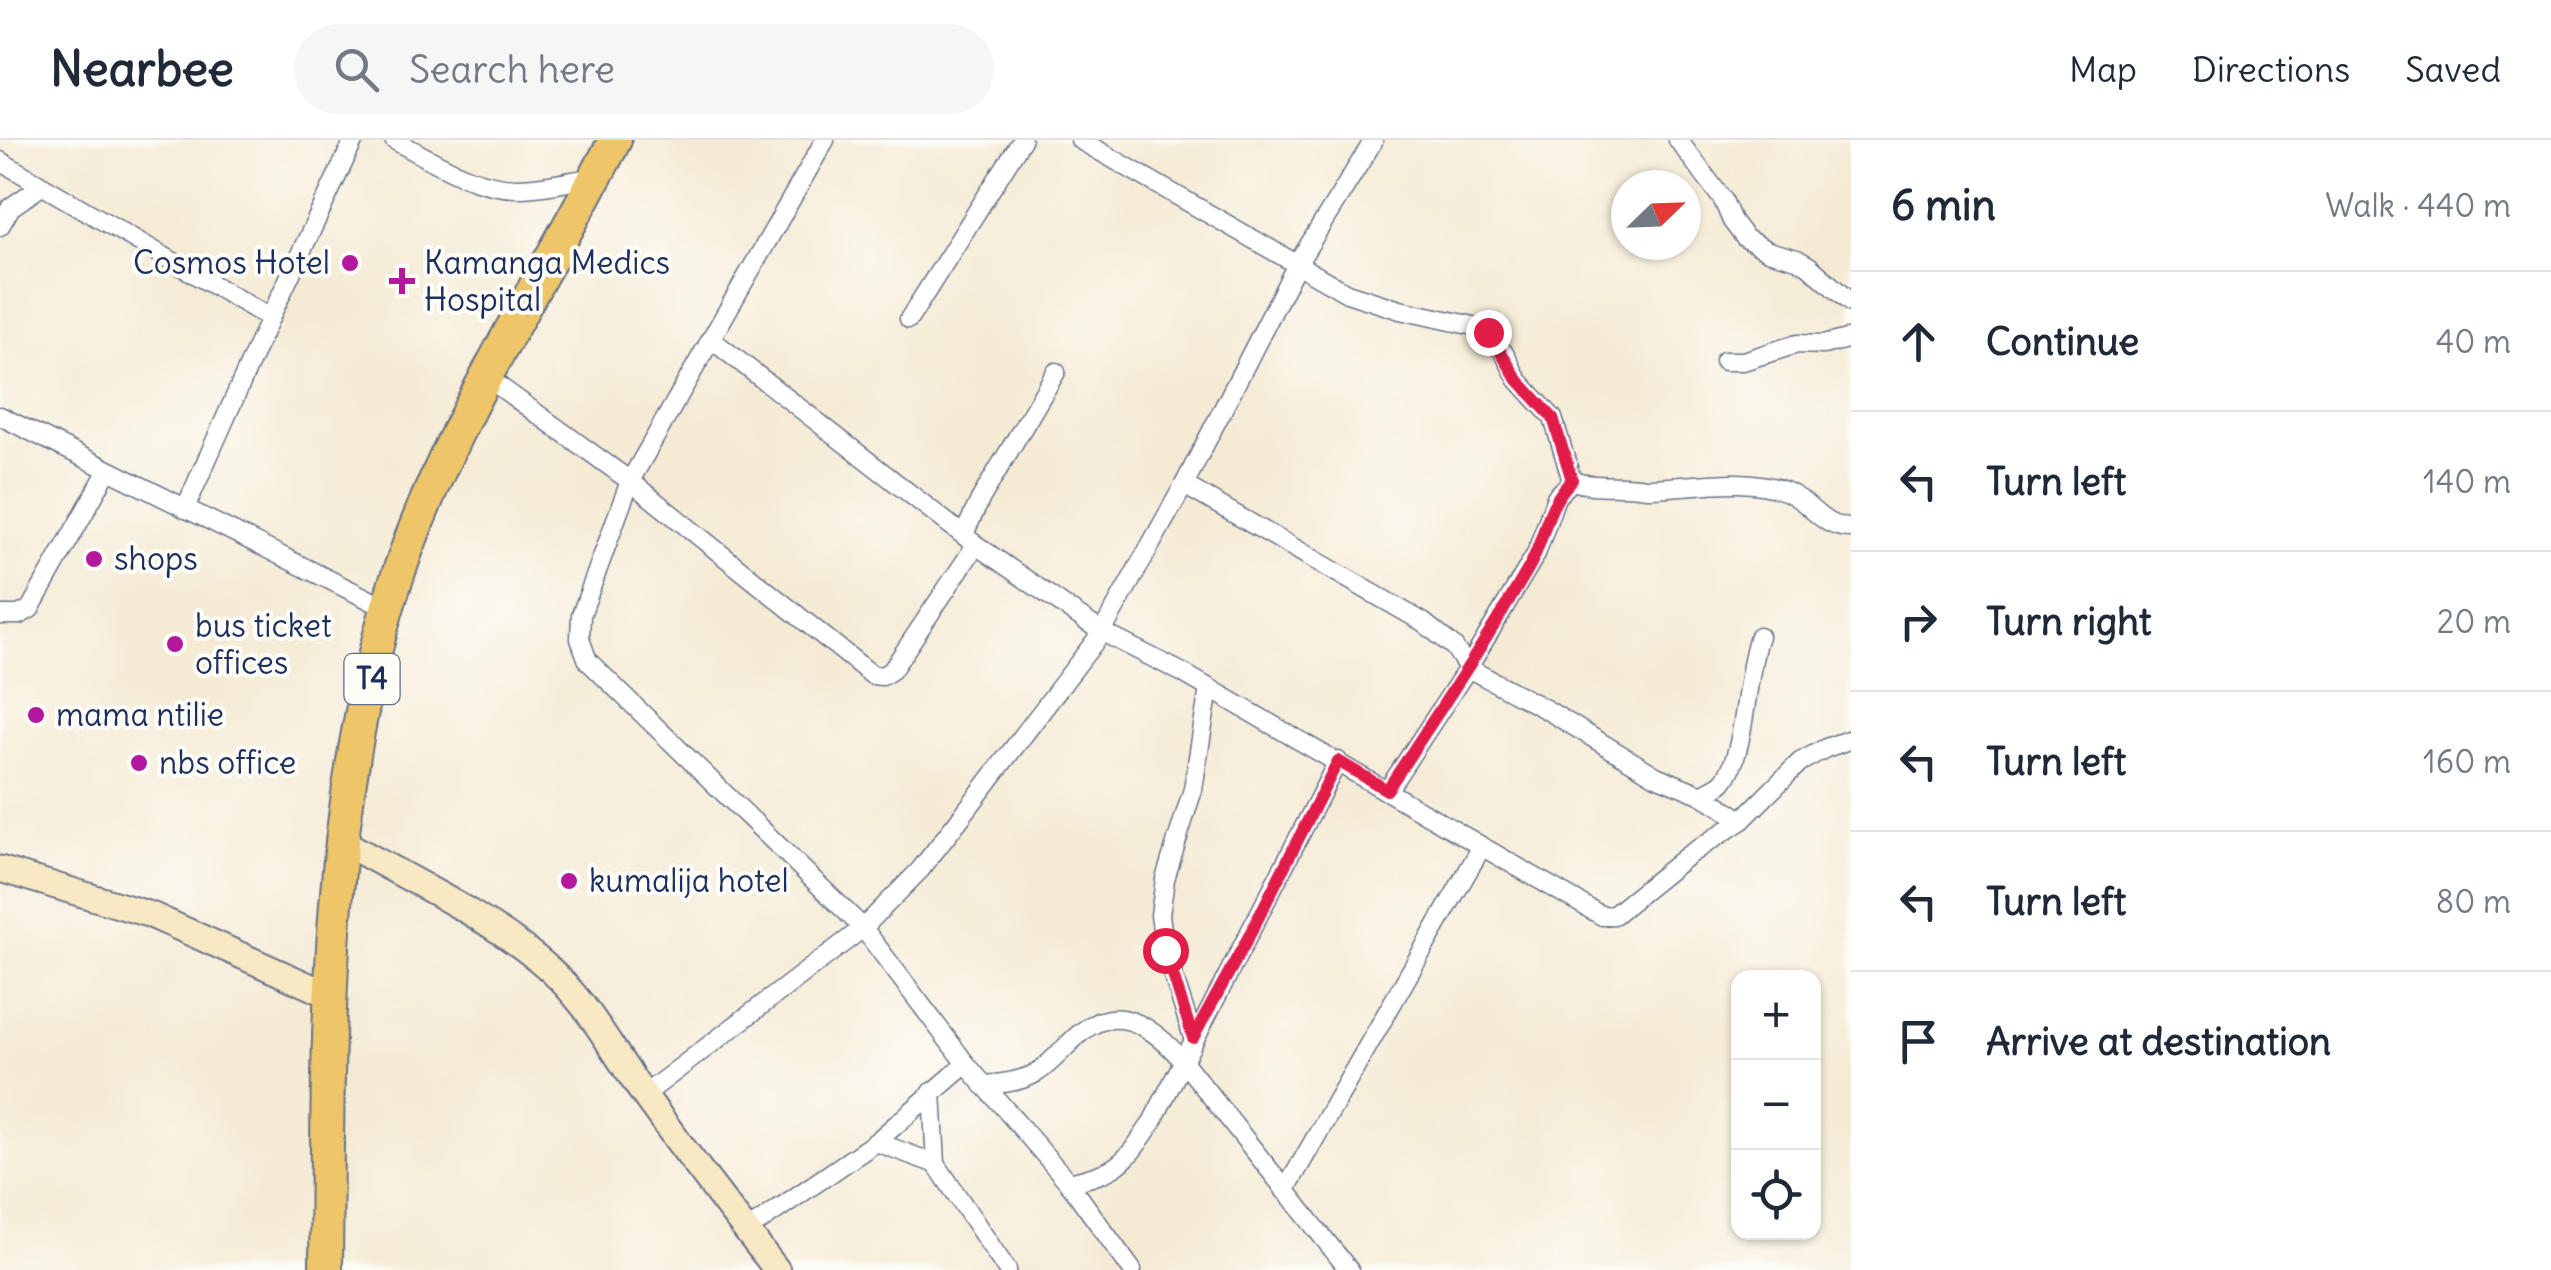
<!DOCTYPE html>
<meta charset="utf-8">
<style>
:root{--surface:#fff;--page:#f6f6f7;--text:#1f2937;--muted:#747a83;--line:#e0e1e3}
body{margin:0;font-family:Delius,sans-serif;background:var(--page);color:var(--text)}
.controls{position:absolute;right:30px;bottom:30px;display:grid;overflow:hidden;border-radius:20px;box-shadow:0 2px 8px #0004}
.controls button{width:90px;height:90px;display:grid;place-items:center;padding:0;border:0;border-bottom:2px solid var(--line);background:var(--surface);color:var(--text);font:50px sans-serif}
.compass{position:absolute;left:1611px;top:30px;width:90px;height:90px;border-radius:50%;background:var(--surface);box-shadow:0 2px 8px #0004;rotate:67deg}
.stop{position:absolute;width:30px;height:30px;margin:-22px;border:8px solid #e11d48;border-radius:50%;background:#fff}
.stop.end{background:#e11d48;border-color:#fff;box-shadow:0 2px 10px #0008}
.list{margin:0;padding:0;list-style:none}
h2{display:flex;justify-content:space-between;align-items:center;height:130px;margin:0;padding:0 40px;font-size:42px}
h2 small{font-size:32px;font-weight:400;color:var(--muted)}
.list li{display:grid;grid-template-columns:65px 1fr auto;gap:30px;align-items:center;box-sizing:border-box;height:140px;padding:0 40px;border-top:2px solid var(--line)}
.list b{display:block;font-size:38px;white-space:nowrap}
.list em{font-size:32px;font-style:normal;color:var(--muted)}
.icon{flex:none;width:55px;height:55px;fill:none;stroke:currentColor;stroke-width:2;stroke-linecap:round;stroke-linejoin:round}
.map{position:relative;flex:none;width:1851px;height:1130px;overflow:hidden}
header{display:flex;align-items:center;gap:60px;box-sizing:border-box;height:140px;padding:0 50px;background:var(--surface);border-bottom:2px solid var(--line)}
header strong{font-size:48px}
nav{display:flex;gap:55px;margin-inline-start:auto;font-size:35px}
.search{width:700px;height:90px;background:var(--page);display:flex;align-items:center;gap:25px;box-sizing:border-box;padding:0 35px;border-radius:55px;color:var(--muted);font-size:38px}
main{display:flex}
aside{flex:1;background:var(--surface)}
.map>svg:first-child{display:block}
</style>
<header>
<strong>Nearbee</strong>
<div class="search"><svg class="icon" aria-label="search" viewBox="0 0 24 24"><circle cx="10" cy="10" r="6"/><path d="M15 15l6 6"/></svg>Search here</div>
<nav><a>Map</a><a>Directions</a><a>Saved</a></nav>
</header>
<main>
<div class="map">
<svg width="1851" height="1130" viewBox="0 0 1851 1130">
<rect width="100%" height="100%" fill="#fdfcf7"/>
<filter id="ink" filterUnits="userSpaceOnUse"><feTurbulence type="fractalNoise" baseFrequency=".01" numOctaves="2"/><feDisplacementMap in="SourceGraphic" scale="20" xChannelSelector="R" yChannelSelector="G"/><feConvolveMatrix kernelMatrix="1 2 1 2 8 2 1 2 1" color-interpolation-filters="sRGB"/></filter>
<filter id="wash" filterUnits="userSpaceOnUse"><feTurbulence type="fractalNoise" baseFrequency=".0048" numOctaves="4" result="noise"/><feDisplacementMap in="SourceGraphic" scale="40" xChannelSelector="R" yChannelSelector="G"/><feGaussianBlur stdDeviation="2.25" result="paint"/><feColorMatrix in="noise" values="0 0 0 0 0 0 0 0 0 0 0 0 0 0 0 0 0 1.4 0 .05"/><feComposite in="paint" operator="in"/></filter>
<g filter="url(#wash)">
<rect width="100%" height="100%" fill="#f5ebd5"/>
</g>
<g filter="url(#ink)">
<g fill="none" stroke-linecap="round" stroke-linejoin="round">
<defs>
<g id="street">
<path d="M394 0C432 20 473 48 518 48 543 48 570 41 595 37"/>
<path d="M825 0 630 341 581 475 580 499 588 521 863 788 966 924 1069 1043 1132 1130"/>
<path d="M1080 0 1347 153 1400 170 1483 188 1504 213 1518 240 1553 278 1572 341 1556 357 1536 414 1468 528 1547 570 1656 636 1702 655 1742 680"/>
<path d="M1678 0 1723 60 1732 81 1745 98 1768 111 1797 119 1809 126 1851 163"/>
<path d="M0 21 270 178"/>
<path d="M0 86 11 67 40 47"/>
<path d="M909 179 1022 0"/>
<path d="M712 200 976 405 1102 492 1183 533 1602 776 1614 775 1687 716 1742 680 1800 622 1826 608 1851 599"/>
<path d="M1724 221H1743L1797 204 1823 205 1851 198"/>
<path d="M485 236 630 341 872 535 882 536 892 530 976 405"/>
<path d="M0 276 388 469"/>
<path d="M1572 341C1596 349 1621 343 1646 348 1691 348 1741 335 1785 351 1811 361 1820 388 1851 388"/>
<path d="M1184 345 1423 482 1454 507 1468 528 1387 651"/>
<path d="M185 369 270 178 354 0"/>
<path d="M964 394 981 358 1056 232"/>
<path d="M0 475H19L30 469 107 332"/>
<path d="M1702 655C1708 651 1718 647 1723 642 1746 615 1745 535 1759 496"/>
<path d="M1193 897 1165 810 1160 775 1165 739 1193 649 1209 548"/>
<path d="M983 945C1001 944 1020 942 1036 933 1054 922 1067 903 1083 891 1121 861 1158 892 1183 921L1349 1130"/>
<path d="M932 952 936 1024"/>
<path d="M644 955 863 788 920 730 962 676 1102 492 1184 345 1296 126 1374 0"/>
<path d="M876 1002 936 1024 1007 1130"/>
<path d="M1069 1043C1118 1031 1123 1026 1151 984L1338 621"/>
<path d="M1285 1051 1481 708"/>
<path d="M746 1091 876 1002 966 924"/>
</g>
<g id="secondary">
<path d="M342 701C407 739 480 772 539 820 589 861 610 909 647 959 689 1017 733 1074 777 1130"/>
<path d="M0 729 151 775 329 855"/>
</g>
<path id="highway" d="M326 1130C328 908 324 684 387 469 437 300 535 155 615 0"/>
</defs>
<use href="#street" stroke="#677188" stroke-width="21"/>
<use href="#secondary" stroke="#677188" stroke-width="29"/>
<use href="#highway" stroke="#677188" stroke-width="36"/>
<use href="#street" stroke="#fff" stroke-width="18"/>
<use href="#secondary" stroke="#f8e8c3" stroke-width="25"/>
<use href="#highway" stroke="#eec569" stroke-width="32"/>
</g>
</g>
<g fill="none" stroke-linecap="round" stroke-linejoin="round" filter="url(#ink)">
<path stroke="#e11d48" stroke-width="12" d="M1165 810 1193 898 1248 798 1338 621 1387 650C1435 577 1484 505 1528 429 1547 396 1543 369 1572 340L1553 278 1518 240 1488 192"/>
</g>
<g fill="#b5179e" stroke="#fdfcf7" stroke-width="4">
<circle cx="350" cy="123" r="10"/>
<path d="M397 126h10v10h10v10h-10v10h-10v-10h-10v-10h10z"/>
<circle cx="94" cy="419" r="10"/>
<circle cx="175" cy="504" r="10"/>
<circle cx="36" cy="575" r="10"/>
<circle cx="139" cy="623" r="10"/>
<circle cx="569" cy="741" r="10"/>
</g>
<g text-anchor="middle" stroke-width="8" stroke-linejoin="round" paint-order="stroke">
<rect fill="#fdfcf7" stroke="#5f6c8c" stroke-width="2.5" x="344.5" y="514" width="55" height="50" rx="8"/>
<g font-size="30" font-weight="bold" fill="#1b2f5e">
<text x="372" y="549">T4</text>
</g>
<g font-size="32" fill="#1b2f5e" stroke="#fdfcf7" text-anchor="start">
<text x="330" y="134" text-anchor="end">Cosmos Hotel</text>
<text x="424" y="134">Kamanga Medics<tspan x="424" dy="37">Hospital</tspan></text>
<text x="114" y="430">shops</text>
<text x="195" y="497">bus ticket<tspan x="195" dy="37">offices</tspan></text>
<text x="56" y="586">mama ntilie</text>
<text x="159" y="634">nbs office</text>
<text x="589" y="752">kumalija hotel</text>
</g>
</g>
</svg>
<div class="controls">
<button>+</button>
<button>−</button>
<button><svg class="icon" aria-label="locate" viewBox="0 0 24 24"><circle cx="12" cy="12" r="6"/><path d="M12 2v4M12 18v4M2 12h4M18 12h4"/></svg></button>
</div>
<svg class="compass" viewBox="-18 -18 36 36"><path d="M0-13l5 13h-10z" fill="#e53935"/><path d="M0 13l5-13h-10z" fill="#747a83"/></svg>
<div class="stop" style="left:1165px;top:810px"></div>
<div class="stop end" style="left:1488px;top:192px"></div>
</div>
<aside>
<h2>6 min<small>Walk · 440 m</small></h2>
<ul class="list">
<li><svg class="icon" aria-label="ahead" viewBox="0 0 24 24"><path d="M12 20V5M6 11l6-6 6 6"/></svg><div><b>Continue</b></div><em>40 m</em></li>
<li><svg class="icon" aria-label="left" viewBox="0 0 24 24"><path d="M17 20v-9H6M10 6l-5 5 5 5"/></svg><div><b>Turn left</b></div><em>140 m</em></li>
<li><svg class="icon" aria-label="right" viewBox="0 0 24 24"><path d="M7 20v-9h11M14 6l5 5-5 5"/></svg><div><b>Turn right</b></div><em>20 m</em></li>
<li><svg class="icon" aria-label="left" viewBox="0 0 24 24"><path d="M17 20v-9H6M10 6l-5 5 5 5"/></svg><div><b>Turn left</b></div><em>160 m</em></li>
<li><svg class="icon" aria-label="left" viewBox="0 0 24 24"><path d="M17 20v-9H6M10 6l-5 5 5 5"/></svg><div><b>Turn left</b></div><em>80 m</em></li>
<li><svg class="icon" aria-label="arrive" viewBox="0 0 24 24"><path d="M6 21V4h12l-3 4 3 4H6"/></svg><div><b>Arrive at destination</b></div></li>
</ul>
</aside>
</main>
